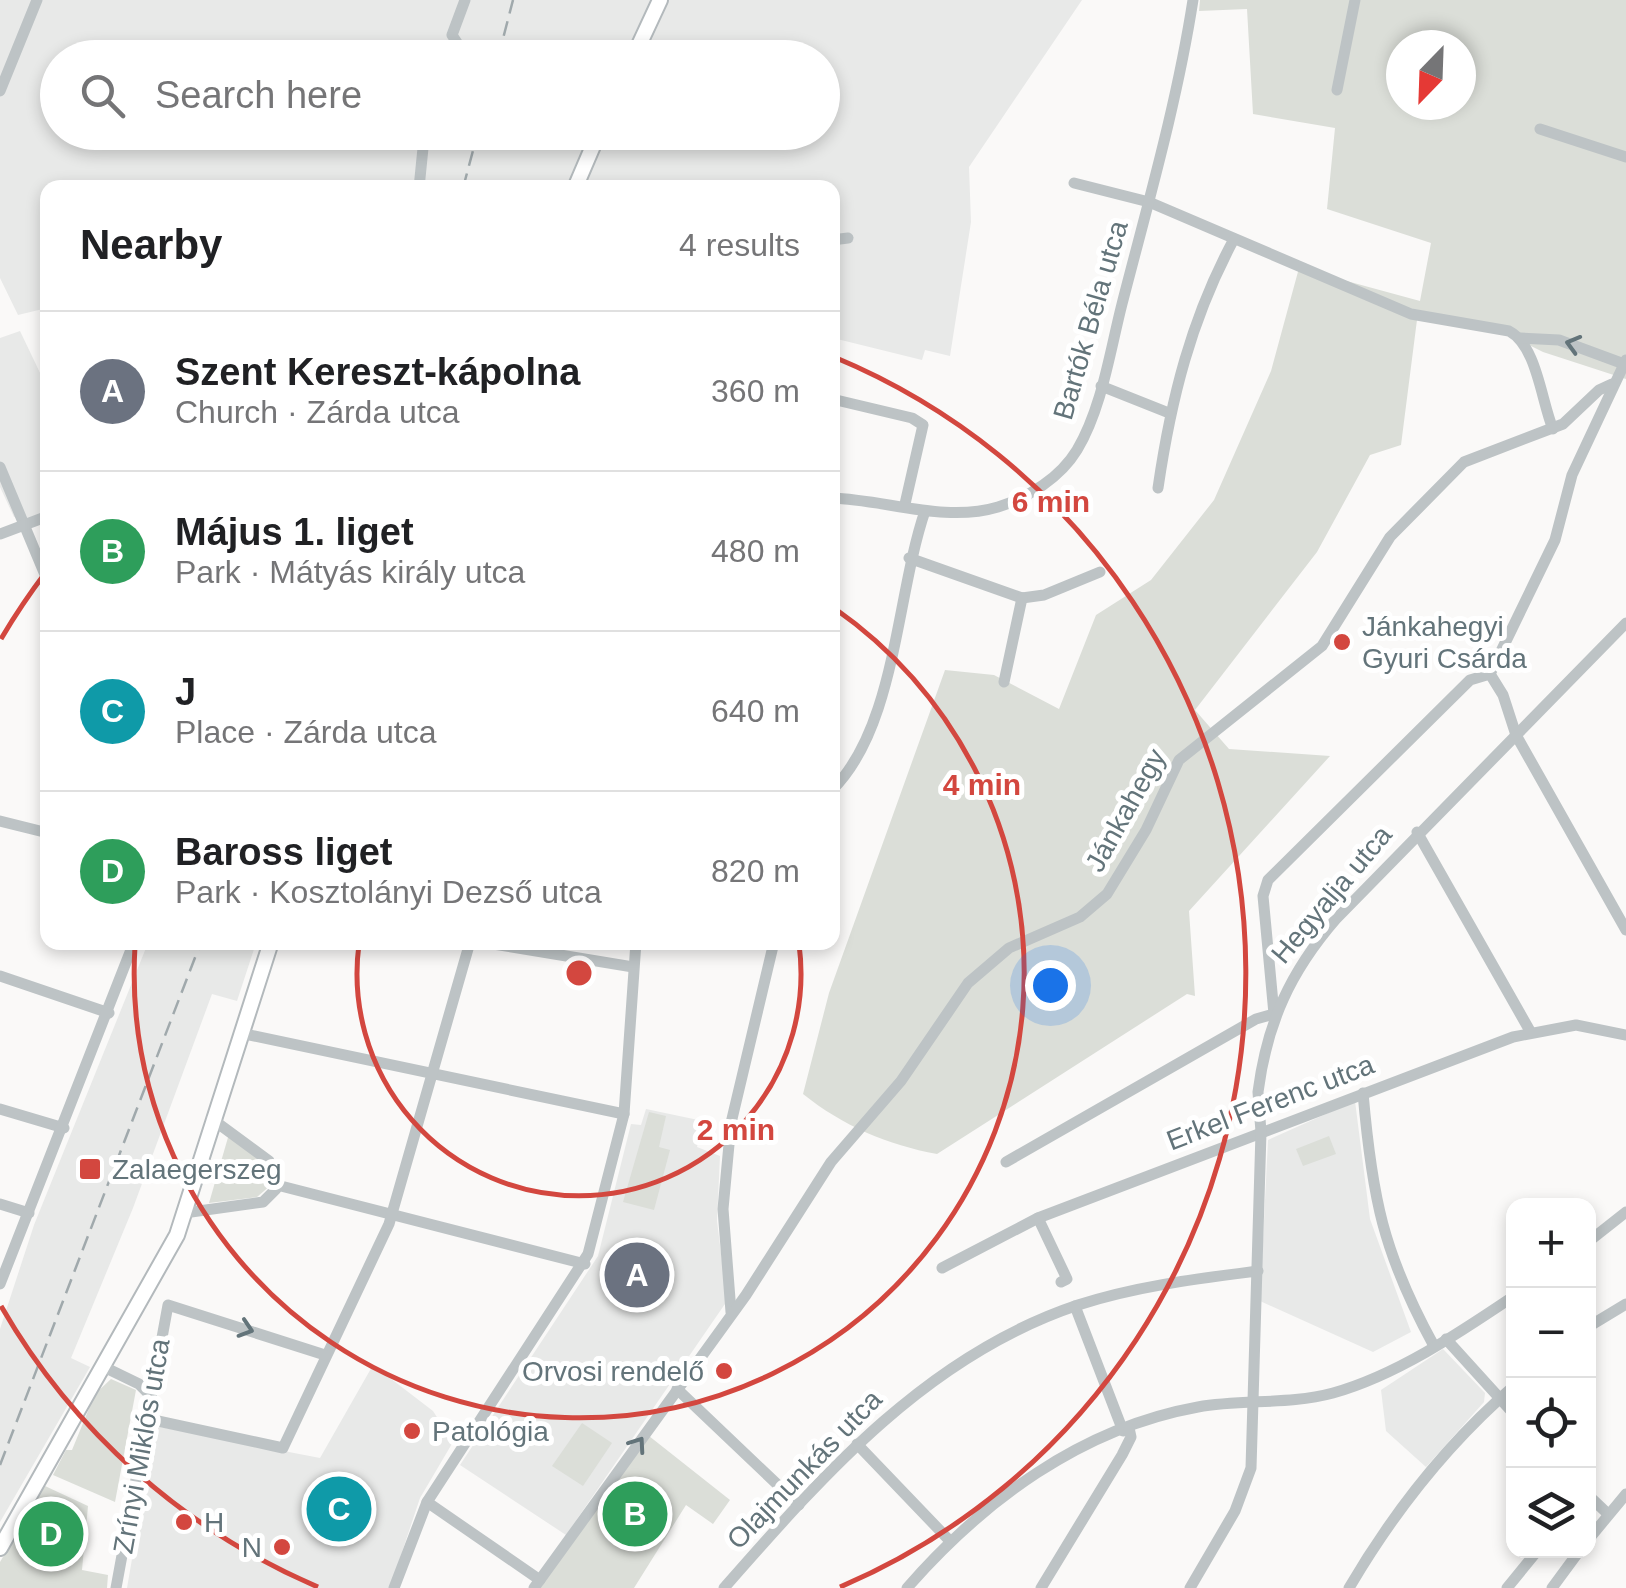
<!DOCTYPE html>
<meta charset="utf-8">
<style>
:root{--surface:#fff;--page:#f6f6f6;--text:#202124;--muted:#757577;--line:#e0e0e0;--accent:#db2777}
body{margin:0;font-family:Helvetica,sans-serif;background:var(--page);color:var(--text)}
.controls{position:absolute;right:30px;bottom:30px;display:grid;overflow:hidden;border-radius:20px;box-shadow:0 5px 15px #0003}
.controls button{width:90px;height:90px;display:grid;place-items:center;padding:0;border:0;border-bottom:2px solid var(--line);background:var(--surface);color:var(--text);font:50px sans-serif}
.compass{position:absolute;left:1386px;top:30px;width:90px;height:90px;border-radius:50%;background:var(--surface);box-shadow:0 5px 15px #0003;rotate:203deg}
.you{position:absolute;left:1050px;top:985px;width:35px;height:35px;margin:-25px;border:8px solid #fff;border-radius:50%;background:#1a73e8;box-shadow:0 0 0 15px #1a73e833}
.badge{display:grid;place-items:center;width:65px;height:65px;border-radius:50%;background:var(--accent);color:#fff;font-size:32px;font-weight:700}
.pin{position:absolute;translate:-50% -50%;border:5px solid #fff;box-shadow:0 2px 10px #0006}
.list{margin:0;padding:0;list-style:none}
h2{display:flex;justify-content:space-between;align-items:center;height:130px;margin:0;padding:0 40px;font-size:42px}
h2 small{font-size:32px;font-weight:400;color:var(--muted)}
.list li{display:grid;grid-template-columns:65px 1fr auto;gap:30px;align-items:center;box-sizing:border-box;height:160px;padding:0 40px;border-top:2px solid var(--line)}
.list b{display:block;font-size:38px;white-space:nowrap}
.list p{margin:0;font-size:32px;white-space:nowrap;color:var(--muted)}
.list em{font-size:32px;font-style:normal;color:var(--muted)}
.icon{flex:none;width:55px;height:55px;fill:none;stroke:currentColor;stroke-width:2;stroke-linecap:round;stroke-linejoin:round}
.map{position:relative;flex:none;width:1626px;height:1588px;overflow:hidden}
.search{position:absolute;background:var(--surface);box-shadow:0 5px 15px #0003;left:40px;top:40px;width:800px;height:110px;display:flex;align-items:center;gap:25px;box-sizing:border-box;padding:0 35px;border-radius:55px;color:var(--muted);font-size:38px}
.panel{position:absolute;background:var(--surface);box-shadow:0 5px 15px #0003;left:40px;top:180px;width:800px;height:770px;border-radius:20px}
.map>svg:first-child{display:block}
</style>
<div class="map">
<svg width="1626" height="1588" viewBox="0 0 1626 1588">
<rect width="100%" height="100%" fill="#faf9f8"/>
<g fill="#e8e9e8" fill-rule="evenodd">
<path d="M0 0H1082L969 167 971 222 950 356 925 350 922 360 833 338 832 188H48L47 308 18 315 0 278ZM58 58H822V132H58Z"/>
<path d="M20 331 42 377 47 376V522L14 517 0 487V338Z"/>
<path d="M148 943H256L237 1001 212 994 133 1208 71 1358 90 1367 0 1522V1329L34 1225Z"/>
<path d="M1355 1101 1370 1219 1411 1332 1373 1352 1260 1301 1268 1140Z"/>
<path d="M646 1109 703 1121 697 1147 720 1156 717 1221 727 1301 566 1535 460 1465 598 1256 631 1124 641 1125Z"/>
<path d="M1443 1349 1485 1393 1484 1402 1426 1467 1386 1431 1381 1390Z"/>
<path d="M373 1365 433 1411 453 1442 420 1498 390 1588H127L155 1426 320 1458Z"/>
</g>
<g fill="#dbded8" fill-rule="evenodd">
<path d="M1200 0H1626V379L1543 352 1495 328 1418 312 1401 445 1370 455 1317 552 1195 710 1229 749 1330 756 1189 911 1195 996 1187 994 937 1154C888 1145 843 1126 803 1094L829 993 945 670 994 675 1059 709 1096 615 1151 580 1214 500 1271 371 1299 268 1420 301 1431 243 1327 209 1335 128 1253 114 1247 9 1199 11ZM1401 45H1461V105H1401Z"/>
<path d="M649 1112 666 1116 659 1147 670 1150 654 1210 623 1202Z"/>
<path d="M229 1134 268 1163 271 1185 257 1197 209 1203Z"/>
<path d="M1329 1136 1336 1154 1303 1166 1296 1149Z"/>
<path d="M111 1379 136 1390 115 1502 53 1475 66 1450H72L95 1394Z"/>
<path d="M582 1423 612 1443 583 1486 552 1466Z"/>
<path d="M649 1436 730 1500 713 1524 686 1505 634 1588H536Z"/>
<path d="M45 1486 88 1506 82 1570 108 1575 107 1588H0V1562Z"/>
</g>
<g fill="none" stroke-linecap="round" stroke-linejoin="round">
<defs>
<g id="major">
<path d="M633 58 660 0"/>
<path d="M575 188 599 132"/>
<path d="M0 1548 177 1235 271 942"/>
</g>
</defs>
<use href="#major" stroke="#b3b9bc" stroke-width="18"/>
<g stroke="#bdc3c5" stroke-width="11">
<path d="M465 0 452 35 467 58"/>
<path d="M1337 90 1355 0"/>
<path d="M0 91 37 0"/>
<path d="M1540 129 1626 157"/>
<path d="M1074 183 1149 202 1411 314 1509 331C1537 346 1541 400 1553 429"/>
<path d="M419 188 423 148 431 132"/>
<path d="M832 240 848 238"/>
<path d="M1520 338 1559 340 1624 364"/>
<path d="M1626 360 1572 475 1555 540 1490 674 1503 695 1516 735 1626 930"/>
<path d="M1101 386 1169 413"/>
<path d="M832 399 912 418 923 425 905 504"/>
<path d="M0 467 48 582"/>
<path d="M1158 488C1171 399 1191 319 1234 239"/>
<path d="M832 498C887 500 945 523 998 507 1029 497 1060 478 1077 450 1102 408 1110 351 1122 304 1148 203 1177 103 1193 0"/>
<path d="M0 534 48 516"/>
<path d="M909 558 1022 598"/>
<path d="M1022 598 1044 595 1100 572"/>
<path d="M1004 682 1022 598"/>
<path d="M832 790C896 727 896 596 925 511"/>
<path d="M0 821 48 833"/>
<path d="M1417 832 1530 1031"/>
<path d="M481 942 633 967"/>
<path d="M0 976 109 1013"/>
<path d="M240 1033 624 1114"/>
<path d="M1363 1093C1372 1197 1383 1253 1434 1346"/>
<path d="M0 1109 64 1128"/>
<path d="M1006 1162 1256 1019 1274 1014 1263 896 1268 880 1470 680 1490 674"/>
<path d="M277 1185 585 1264"/>
<path d="M0 1204 29 1213"/>
<path d="M184 1213 263 1202 276 1189 269 1161 212 1119"/>
<path d="M1038 1218 1067 1279 1061 1282"/>
<path d="M1588 1242 1626 1212"/>
<path d="M942 1268 1038 1218 1513 1037 1576 1025 1626 1035"/>
<path d="M0 1284 134 942"/>
<path d="M1075 1306 1123 1431"/>
<path d="M731 1312 723 1209 731 1123 774 942"/>
<path d="M1588 1327 1626 1304"/>
<path d="M1446 1339 1514 1414"/>
<path d="M104 1367 139 1384 149 1394"/>
<path d="M677 1389 799 1505"/>
<path d="M144 1418 283 1448 389 1224 470 942"/>
<path d="M857 1444 949 1540"/>
<path d="M1588 1495 1608 1514"/>
<path d="M427 1502 540 1580"/>
<path d="M1588 1540 1626 1494"/>
<path d="M116 1588 168 1305 325 1355"/>
<path d="M394 1588 427 1502 588 1254 624 1114 636 942"/>
<path d="M534 1588 746 1295 831 1162 901 1081 968 983 1009 948 1080 917 1107 894 1146 830 1179 760 1322 646 1390 537 1464 462 1563 424 1599 390 1612 384"/>
<path d="M724 1588C825 1473 928 1355 1078 1305 1137 1286 1196 1279 1258 1271"/>
<path d="M907 1588C983 1501 1081 1428 1198 1407 1243 1399 1289 1405 1333 1393 1397 1375 1459 1333 1514 1296"/>
<path d="M1041 1588 1122 1455 1131 1437 1129 1428"/>
<path d="M1190 1588 1235 1511 1251 1468 1261 1132 1258 1092C1267 1023 1290 972 1336 919L1626 623"/>
<path d="M1349 1588C1393 1513 1448 1443 1514 1386"/>
<path d="M1507 1588 1538 1550"/>
<path d="M1552 1588 1580 1550"/>
</g>
<use href="#major" stroke="#fff" stroke-width="14"/>
<g stroke="#a0a9ac" stroke-width="2.5" stroke-dasharray="15 8" stroke-linecap="butt">
<path d="M498 58 513 0"/>
<path d="M463 188 478 132"/>
<path d="M0 1465 201 942"/>
</g>
</g>
<defs><path id="oneway-chevron" d="M-2-3.5L2.5 0L-2 3.5" fill="none" stroke-width="1.6" stroke-linecap="round" stroke-linejoin="round" transform="scale(2.5)"/></defs>
<g stroke="#63747a">
<use href="#oneway-chevron" transform="translate(1573 344) rotate(-164)"/>
<use href="#oneway-chevron" transform="translate(246 1329) rotate(18)"/>
<use href="#oneway-chevron" transform="translate(638 1444) rotate(-55)"/>
</g>
<g fill="none" stroke="#d3473f" stroke-width="5">
<path d="M799 944A222 222 0 1 1 359 944"/>
<path d="M834 608A445 445 0 1 1 135 946"/>
<path d="M318 1587A667 667 0 0 1 1 1306M1 639A667 667 0 0 1 46 572M834 357A667 667 0 0 1 840 1587"/>
</g>
<g fill="#d3473f" stroke="#fff" stroke-width="4">
<circle cx="1342" cy="642" r="10"/>
<rect x="78" y="1157" width="24" height="24" rx="5"/>
<circle cx="724" cy="1371" r="10"/>
<circle cx="412" cy="1431" r="10"/>
<circle cx="184" cy="1522" r="10"/>
<circle cx="282" cy="1547" r="10"/>
</g>
<g text-anchor="middle" stroke-width="10" stroke-linejoin="round" paint-order="stroke">
<g font-size="28" fill="#63747a" stroke="#fff">
<text transform="translate(1090 320) rotate(-74)" y="10">Bartók Béla utca</text>
<text transform="translate(1125 810) rotate(-61)" y="10">Jánkahegy</text>
<text transform="translate(1331 894) rotate(-50)" y="10">Hegyalja utca</text>
<text transform="translate(1270 1102) rotate(-21)" y="10">Erkel Ferenc utca</text>
<text transform="translate(141 1446) rotate(-80)" y="10">Zrínyi Miklós utca</text>
<text transform="translate(804 1469) rotate(-46)" y="10">Olajmunkás utca</text>
</g>
<g font-size="28" fill="#63747a" stroke="#fff" text-anchor="start">
<text x="1362" y="636">Jánkahegyi<tspan x="1362" dy="32">Gyuri Csárda</tspan></text>
<text x="112" y="1179">Zalaegerszeg</text>
<text x="704" y="1381" text-anchor="end">Orvosi rendelő</text>
<text x="432" y="1441">Patológia</text>
<text x="204" y="1532">H</text>
<text x="262" y="1557" text-anchor="end">N</text>
</g>
</g>
<circle cx="579" cy="973" r="15" fill="#d3473f" stroke="#fff" stroke-width="5"/>
<g font-size="30" text-anchor="middle" font-weight="bold" fill="#d3473f" stroke="#fff" stroke-width="10" stroke-linejoin="round" paint-order="stroke">
<text x="1051" y="512">6 min</text>
<text x="982" y="795">4 min</text>
<text x="736" y="1140">2 min</text>
</g>
</svg>
<div class="controls">
<button>+</button>
<button>−</button>
<button><svg class="icon" aria-label="locate" viewBox="0 0 24 24"><circle cx="12" cy="12" r="6"/><path d="M12 2v4M12 18v4M2 12h4M18 12h4"/></svg></button>
<button><svg class="icon" aria-label="layers" viewBox="0 0 24 24"><path d="M12 4l9 5-9 5-9-5zM3 14l9 5 9-5"/></svg></button>
</div>
<svg class="compass" viewBox="-18 -18 36 36"><path d="M0-13l5 13h-10z" fill="#e53935"/><path d="M0 13l5-13h-10z" fill="#757577"/></svg>
<div class="you"></div>
<div class="pin badge" style="left:637px;top:1275px;background:#6b7280">A</div>
<div class="pin badge" style="left:635px;top:1514px;background:#2e9e5b">B</div>
<div class="pin badge" style="left:339px;top:1509px;background:#0f9aa8">C</div>
<div class="pin badge" style="left:51px;top:1534px;background:#2e9e5b">D</div>
<div class="search"><svg class="icon" aria-label="search" viewBox="0 0 24 24"><circle cx="10" cy="10" r="6"/><path d="M15 15l6 6"/></svg>Search here</div>
<section class="panel">
<h2>Nearby<small>4 results</small></h2>
<ul class="list">
<li><span class="badge" style="background:#6b7280">A</span><div><b>Szent Kereszt-kápolna</b><p>Church · Zárda utca</p></div><em>360 m</em></li>
<li><span class="badge" style="background:#2e9e5b">B</span><div><b>Május 1. liget</b><p>Park · Mátyás király utca</p></div><em>480 m</em></li>
<li><span class="badge" style="background:#0f9aa8">C</span><div><b>J</b><p>Place · Zárda utca</p></div><em>640 m</em></li>
<li><span class="badge" style="background:#2e9e5b">D</span><div><b>Baross liget</b><p>Park · Kosztolányi Dezső utca</p></div><em>820 m</em></li>
</ul>
</section>
</div>
